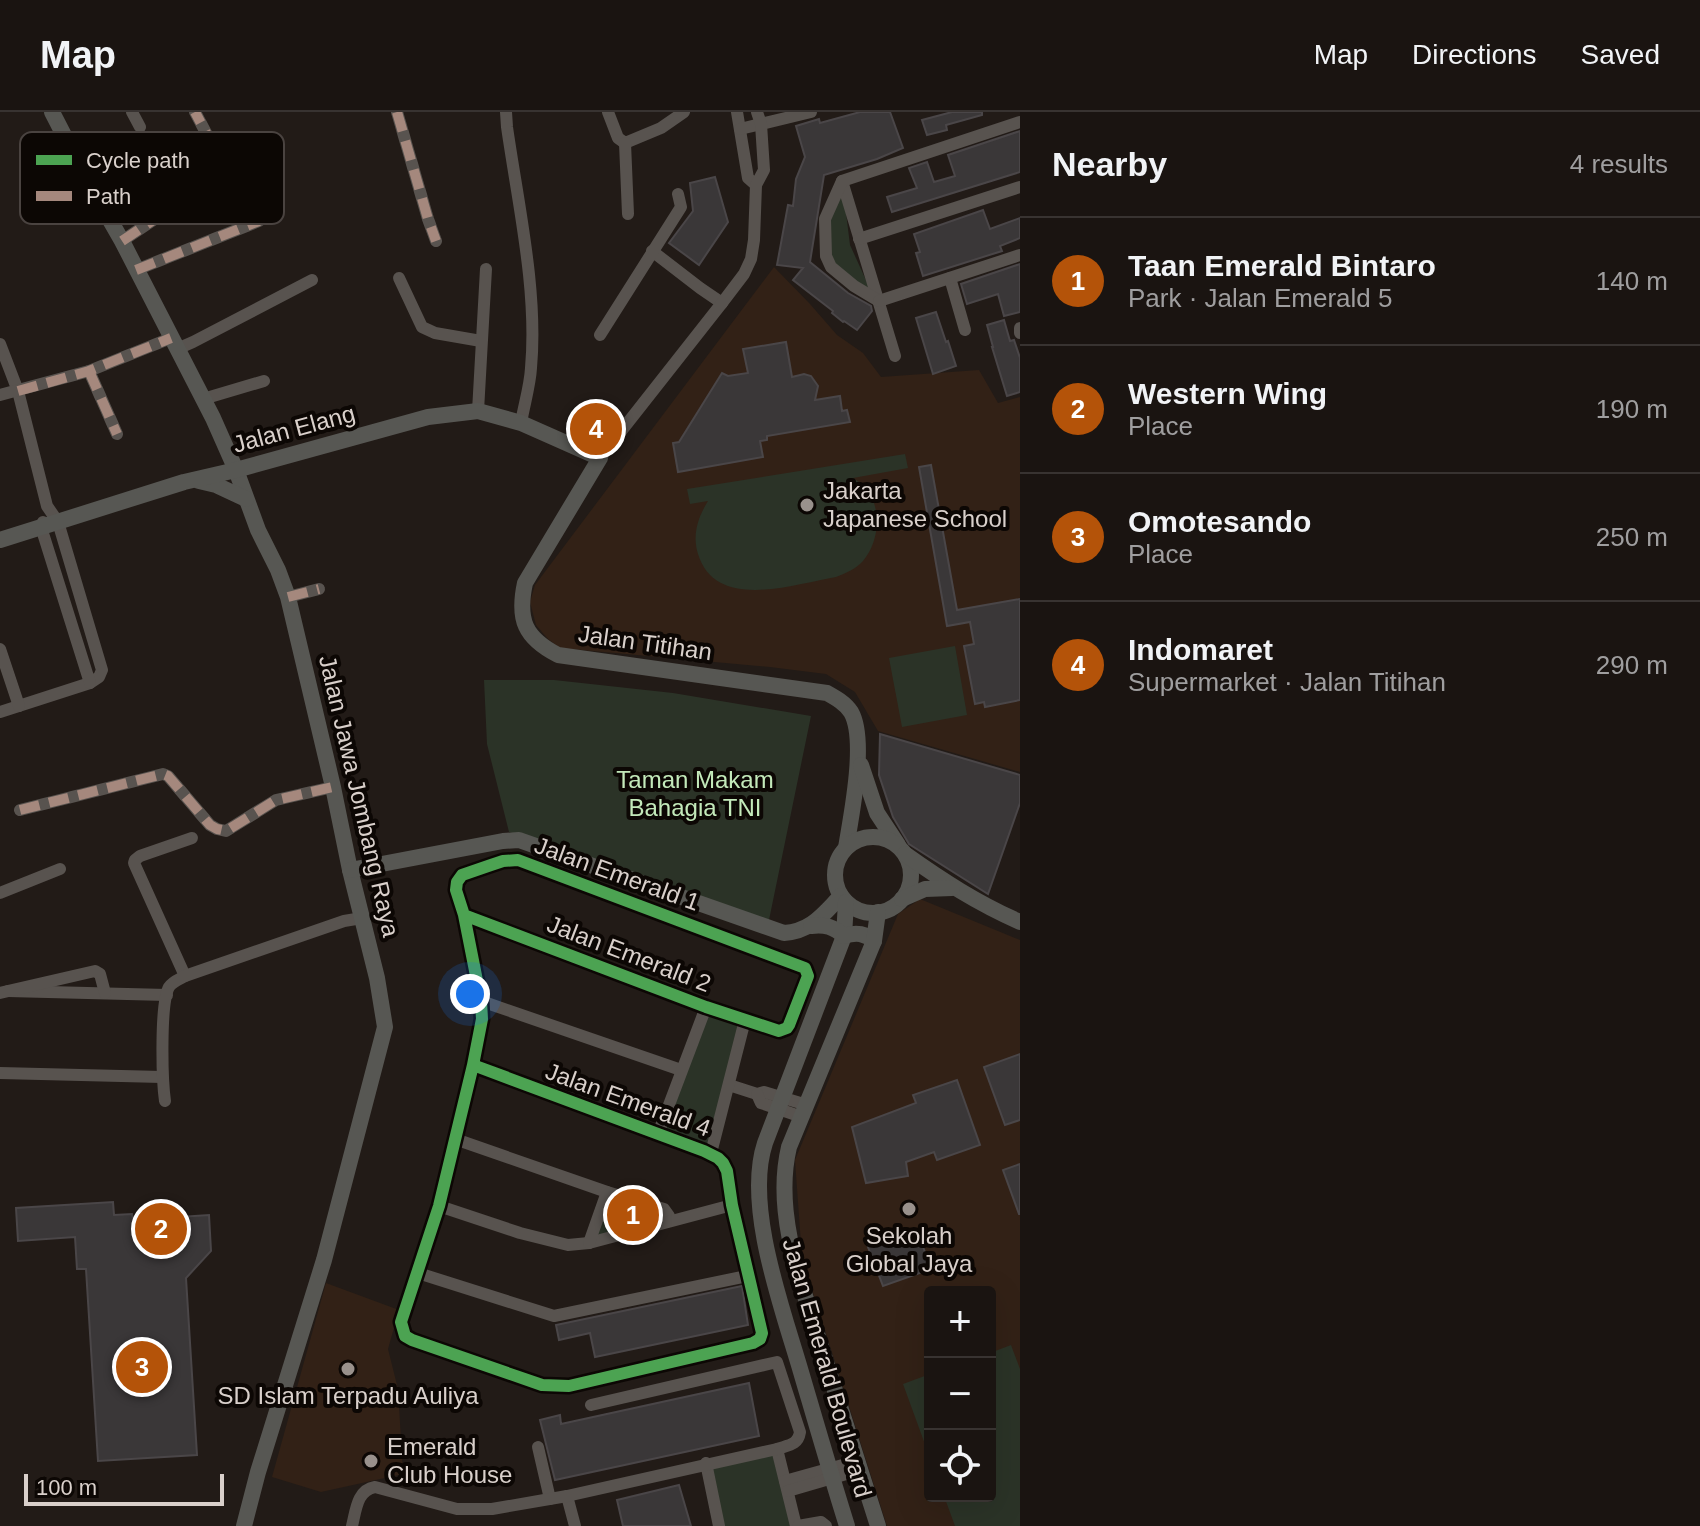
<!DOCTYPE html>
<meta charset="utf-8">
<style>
:root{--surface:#1a1411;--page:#231d1a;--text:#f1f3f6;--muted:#9f9e9f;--line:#383331;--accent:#b45309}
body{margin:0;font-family:Arial,sans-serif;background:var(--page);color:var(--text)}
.controls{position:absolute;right:24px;bottom:24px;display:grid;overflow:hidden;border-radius:8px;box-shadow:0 8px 32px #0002}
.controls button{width:72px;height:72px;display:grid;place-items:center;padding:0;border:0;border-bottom:2px solid var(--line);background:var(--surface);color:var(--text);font:40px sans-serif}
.scale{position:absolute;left:24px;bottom:20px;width:200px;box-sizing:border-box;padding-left:8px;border:4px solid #d9d0cb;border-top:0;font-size:22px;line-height:28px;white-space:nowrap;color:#d9d0cb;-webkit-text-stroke:6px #0c0704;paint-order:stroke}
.you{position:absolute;left:470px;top:882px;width:28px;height:28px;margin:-20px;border:6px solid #fff;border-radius:50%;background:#1a73e8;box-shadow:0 0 0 12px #1a73e833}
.badge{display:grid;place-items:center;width:52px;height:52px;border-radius:50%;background:var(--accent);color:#fff;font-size:26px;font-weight:700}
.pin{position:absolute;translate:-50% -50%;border:4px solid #fff;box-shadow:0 2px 8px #0006}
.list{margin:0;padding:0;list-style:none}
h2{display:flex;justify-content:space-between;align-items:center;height:104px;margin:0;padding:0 32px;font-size:34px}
h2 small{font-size:26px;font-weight:400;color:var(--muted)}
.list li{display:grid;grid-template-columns:52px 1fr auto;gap:24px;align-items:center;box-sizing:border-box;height:128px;padding:0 32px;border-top:2px solid var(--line)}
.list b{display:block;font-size:30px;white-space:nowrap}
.list p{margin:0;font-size:26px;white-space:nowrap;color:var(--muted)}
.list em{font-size:26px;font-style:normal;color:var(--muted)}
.icon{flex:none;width:44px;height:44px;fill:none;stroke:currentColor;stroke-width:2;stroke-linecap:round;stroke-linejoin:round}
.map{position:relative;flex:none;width:1020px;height:1414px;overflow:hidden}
header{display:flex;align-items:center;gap:48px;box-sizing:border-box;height:112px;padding:0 40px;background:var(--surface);border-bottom:2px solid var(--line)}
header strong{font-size:38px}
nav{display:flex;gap:44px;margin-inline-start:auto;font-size:28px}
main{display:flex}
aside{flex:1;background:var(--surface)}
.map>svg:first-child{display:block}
</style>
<header>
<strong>Map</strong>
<nav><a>Map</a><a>Directions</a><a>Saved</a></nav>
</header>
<main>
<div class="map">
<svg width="1020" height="1414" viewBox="0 0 1020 1414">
<rect width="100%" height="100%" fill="#221b17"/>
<g fill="#322116" fill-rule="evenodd">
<path d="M774 155 810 192 837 223 863 241 881 265 979 258 998 291 1020 285V660L878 619 855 580 826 562 770 555 560 536 548 527 536 513 530 490 535 473Z"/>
<path d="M920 787 1020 828V1414H887L802 1146 795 1048 898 802ZM930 1180H990V1384H930Z"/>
<path d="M326 1171 399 1198 388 1237 398 1277 403 1362 321 1380 272 1365Z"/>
</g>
<g fill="#2b3327">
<path d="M842 69 850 133 875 188 830 153 827 105Z"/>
<path d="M905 342 908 356 853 366C856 368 860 370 863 373 883 393 880 429 863 449 856 457 846 461 836 465 794 472 716 500 698 442 692 423 698 405 708 389L690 392 687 377Z"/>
<path d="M955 534 967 603 902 615 889 546Z"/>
<path d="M484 568H554L673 581 811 604 769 808 558 735 509 720 487 632Z"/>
<path d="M706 895 745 908 711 1041 658 1022Z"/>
<path d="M607 1080 664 1097 668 1109 589 1131Z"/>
<path d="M1011 1233 1020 1257V1414H955L944 1384H990V1241Z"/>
<path d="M930 1262V1346L903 1272Z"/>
<path d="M777 1337 796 1414H719L706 1351Z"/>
</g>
<g fill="#3a3738" stroke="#4a4648" stroke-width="2">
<path d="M860 0H890L903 36 877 47 824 63 810 150 848 181 871 194 872 199 857 218 844 209 843 210 832 201 833 199 793 168 803 156 777 153 788 93 793 94 796 67 805 45 796 14 819 7 820 11Z"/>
<path d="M952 0H982V3L946 13 947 18 927 23 922 8Z"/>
<path d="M1020 19V60L892 100 887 85 917 76 909 56 927 50 934 70 955 64 948 43Z"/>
<path d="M715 65 728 110 699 153 669 131 693 99 690 71Z"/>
<path d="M983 98 990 117 1020 106V126L1000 134 1002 139 923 164 916 141 920 140 914 122Z"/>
<path d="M1020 152V200L1004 204 998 182 967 192 961 172Z"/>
<path d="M936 200 946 230 948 229 956 254 933 262 916 206Z"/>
<path d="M1004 208 1010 229 1014 228 1020 246V280L1007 284 992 235H993L987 213Z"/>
<path d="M786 230 792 265 804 262 811 264 818 274 815 288 840 284 842 299 847 298 850 310 767 324V328L760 329 763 345 678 360 673 331 679 330 722 261 728 264 748 261 743 237Z"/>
<path d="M931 353 957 498 1020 487V588L985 595 984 590 975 592 964 534 974 532 970 510 947 514 919 355Z"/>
<path d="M880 622 1020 663V691L988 782 909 732 893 705 879 663Z"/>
<path d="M1020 942V1008L1005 1013 984 955Z"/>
<path d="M957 968 980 1033 937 1048 934 1040 906 1050 908 1064 866 1071 852 1015 916 991 913 983Z"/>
<path d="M1020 1052V1102H1019L1003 1058Z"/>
<path d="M113 1090 114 1103 132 1102 133 1108 162 1106V1101L178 1100 179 1105 209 1103 211 1139 186 1166 197 1343 98 1349 86 1157H77L75 1125 18 1129 16 1096Z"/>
<path d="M917 1118 931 1157 883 1174 868 1135Z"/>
<path d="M742 1174 748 1213 595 1245 590 1221 559 1228 556 1213Z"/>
<path d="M749 1271 759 1324 555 1368 540 1308 560 1303 561 1312Z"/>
<path d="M679 1373 691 1414H623L617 1388Z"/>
</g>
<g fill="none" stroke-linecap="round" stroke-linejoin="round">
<g stroke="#58534f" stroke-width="12">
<path d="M132 0 140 15"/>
<path d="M397 0 428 107 436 129"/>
<path d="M506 0 507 15C518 92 538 179 531 256 530 274 524 293 521 311"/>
<path d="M608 0 618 26 625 31 661 16 684 0"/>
<path d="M737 0 748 66 756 73"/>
<path d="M740 17 811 0"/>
<path d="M625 31 628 102"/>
<path d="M842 69 895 244"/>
<path d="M859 127 1020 75"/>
<path d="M122 129 226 59 195 0"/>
<path d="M652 139 700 176 722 191"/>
<path d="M136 158 259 109"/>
<path d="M399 166 422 215 435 221 481 229"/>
<path d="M950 166 965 218"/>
<path d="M879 189 854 174 831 155 826 144 825 107 842 69 1020 10"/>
<path d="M879 189 1020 143"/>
<path d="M1020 216V221"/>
<path d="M600 223 681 95 678 82"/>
<path d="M0 232 18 279 47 394 58 410 102 558 99 565 90 571 0 600"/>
<path d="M177 237 193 230 312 168"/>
<path d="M89 259 117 322"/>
<path d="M0 283 89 259 171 226"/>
<path d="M203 287 264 269"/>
<path d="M478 299 486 157"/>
<path d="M600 346 722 191 744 162 751 147 754 128 756 73 764 58 761 12 757 0"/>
<path d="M43 410 41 415 90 571"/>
<path d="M288 485 319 477"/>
<path d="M0 537 19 594"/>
<path d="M20 698 163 662 168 664 210 713 217 717 226 719 276 688 333 675"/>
<path d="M0 781 60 757"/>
<path d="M464 803 706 895 779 919 787 916 789 913 808 864 805 856 518 748 503 749 491 753 462 763 457 770 456 778 464 803 481 889 482 907 473 953 439 1094 401 1210 405 1224 412 1228 542 1273 569 1274 753 1231 760 1227 762 1221 732 1093 727 1059 723 1051 718 1046 704 1039 473 953"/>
<path d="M185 864 134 751 135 748 140 744 192 726"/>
<path d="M8 879 167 883"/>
<path d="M0 881 95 859 100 862 105 881"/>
<path d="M481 889 681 958"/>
<path d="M0 961 162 965"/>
<path d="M729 973 757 982 764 980 807 993"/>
<path d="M757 982 761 991 802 1005"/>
<path d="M165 989C162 968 160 891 169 875 173 869 180 867 185 864L344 809 362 806"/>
<path d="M658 1022 706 895"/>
<path d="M455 1027 607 1080 664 1097 669 1104 668 1109"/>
<path d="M711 1041 745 908"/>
<path d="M439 1094 520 1121 568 1133 589 1131 732 1093"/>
<path d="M589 1131 607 1080"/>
<path d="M418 1161 554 1204 747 1164"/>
<path d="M538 1335 550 1387"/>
<path d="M777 1337 796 1414"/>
<path d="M706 1351 719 1414"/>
<path d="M785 1369 857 1349"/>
<path d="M788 1379 860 1358"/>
<path d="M567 1384 575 1414"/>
<path d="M352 1414C356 1398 357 1378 375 1375L457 1397H492L567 1384 777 1337C789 1333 798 1333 800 1320L777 1250 591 1293"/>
<path d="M798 1414 821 1410 826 1414"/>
</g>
<g stroke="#575753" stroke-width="16">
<path d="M52 0 87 68 122 129 213 306 236 358 258 418 278 458 288 485 333 675 350 758 377 866 385 915 324 1148 258 1360 244 1414"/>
<path d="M199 369 216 373 246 387"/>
<path d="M0 428 184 370 236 358 428 305 478 299 521 311 600 346 525 471C517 508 525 526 558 543L827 581C836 586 845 591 851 600 867 628 851 704 846 736"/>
<path d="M861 653 877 701 898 733"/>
<circle cx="873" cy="763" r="38"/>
<path d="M905 742C943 769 977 791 1020 810"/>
<path d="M350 758 503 729 519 728 784 821C812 819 823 802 841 784"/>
<path d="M902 787 925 777 952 776"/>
<path d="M846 790 844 824 765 1031C744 1094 783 1198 801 1260 816 1311 831 1363 847 1414"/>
<path d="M811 814C825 812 834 815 844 824 856 820 865 821 874 829"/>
<path d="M878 1414 798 1162C787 1121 779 1077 789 1035L874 829 878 800"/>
</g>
<g stroke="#a5887d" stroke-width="10" stroke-dasharray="20 10" stroke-linecap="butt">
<path d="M397 0 428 107 436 129"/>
<path d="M122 129 226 59 195 0"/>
<path d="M136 158 259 109"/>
<path d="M89 259 117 322"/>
<path d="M18 279 89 259 171 226"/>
<path d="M288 485 319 477"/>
<path d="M20 698 163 662 168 664 210 713 217 717 226 719 276 688 333 675"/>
</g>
<defs>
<path id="cycleway" d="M464 803 706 895 779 919 787 916 789 913 808 864 805 856 518 748 503 749 491 753 462 763 457 770 456 778 464 803 481 889 482 907 473 953 439 1094 401 1210 405 1224 412 1228 542 1273 569 1274 753 1231 760 1227 762 1221 732 1093 727 1059 723 1051 718 1046 704 1039 473 953"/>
</defs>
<use href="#cycleway" stroke="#0c0704" stroke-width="17"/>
<use href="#cycleway" stroke="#4ca352" stroke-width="12"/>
</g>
<g fill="#99918c" stroke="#0c0704" stroke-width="3">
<circle cx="807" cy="393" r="8"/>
<circle cx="909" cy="1097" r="8"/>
<circle cx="348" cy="1257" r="8"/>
<circle cx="371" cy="1349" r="8"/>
</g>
<g text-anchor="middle" stroke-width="8" stroke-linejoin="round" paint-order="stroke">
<g font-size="24" fill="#d9d0cb" stroke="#0c0704">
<text transform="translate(294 317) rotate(-15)" y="8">Jalan Elang</text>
<text transform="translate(645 531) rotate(8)" y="8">Jalan Titihan</text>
<text transform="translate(359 684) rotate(77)" y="8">Jalan Jawa Jombang Raya</text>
<text transform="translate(617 762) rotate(20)" y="8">Jalan Emerald 1</text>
<text transform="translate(629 842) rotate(21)" y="8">Jalan Emerald 2</text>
<text transform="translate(628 988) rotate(20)" y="8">Jalan Emerald 4</text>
<text transform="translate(827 1256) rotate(74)" y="8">Jalan Emerald Boulevard</text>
</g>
<g font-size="24" fill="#d9d0cb" stroke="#0c0704" text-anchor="start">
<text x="823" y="387">Jakarta<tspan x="823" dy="28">Japanese School</tspan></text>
<text x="909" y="1132" text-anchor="middle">Sekolah<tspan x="909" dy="28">Global Jaya</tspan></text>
<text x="348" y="1292" text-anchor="middle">SD Islam Terpadu Auliya</text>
<text x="387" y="1343">Emerald<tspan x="387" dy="28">Club House</tspan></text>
</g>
<g font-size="24" fill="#c3e9ba" stroke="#0c0704">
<text x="695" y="676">Taman Makam<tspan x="695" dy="28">Bahagia TNI</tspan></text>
</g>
</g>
<rect x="20" y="20" width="264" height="92" rx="12" fill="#0c0704" stroke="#4a4340" stroke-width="2"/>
<rect x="36" y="43" width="36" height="10" fill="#4ca352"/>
<rect x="36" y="79" width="36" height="10" fill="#a5887d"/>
<g font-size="22" fill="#d9d0cb">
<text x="86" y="56">Cycle path</text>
<text x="86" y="92">Path</text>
</g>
</svg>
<div class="controls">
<button>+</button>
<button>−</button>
<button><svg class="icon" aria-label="locate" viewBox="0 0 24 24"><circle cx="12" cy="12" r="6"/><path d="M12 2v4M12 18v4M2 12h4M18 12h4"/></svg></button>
</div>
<div class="scale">100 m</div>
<div class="you"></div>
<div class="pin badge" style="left:633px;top:1103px">1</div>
<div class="pin badge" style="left:161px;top:1117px">2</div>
<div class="pin badge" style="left:142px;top:1255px">3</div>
<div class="pin badge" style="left:596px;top:317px">4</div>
</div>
<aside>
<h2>Nearby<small>4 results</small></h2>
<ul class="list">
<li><span class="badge">1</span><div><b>Taan Emerald Bintaro</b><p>Park · Jalan Emerald 5</p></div><em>140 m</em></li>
<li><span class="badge">2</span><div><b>Western Wing</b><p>Place</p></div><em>190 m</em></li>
<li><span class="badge">3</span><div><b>Omotesando</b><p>Place</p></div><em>250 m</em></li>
<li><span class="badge">4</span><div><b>Indomaret</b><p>Supermarket · Jalan Titihan</p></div><em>290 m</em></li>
</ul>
</aside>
</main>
